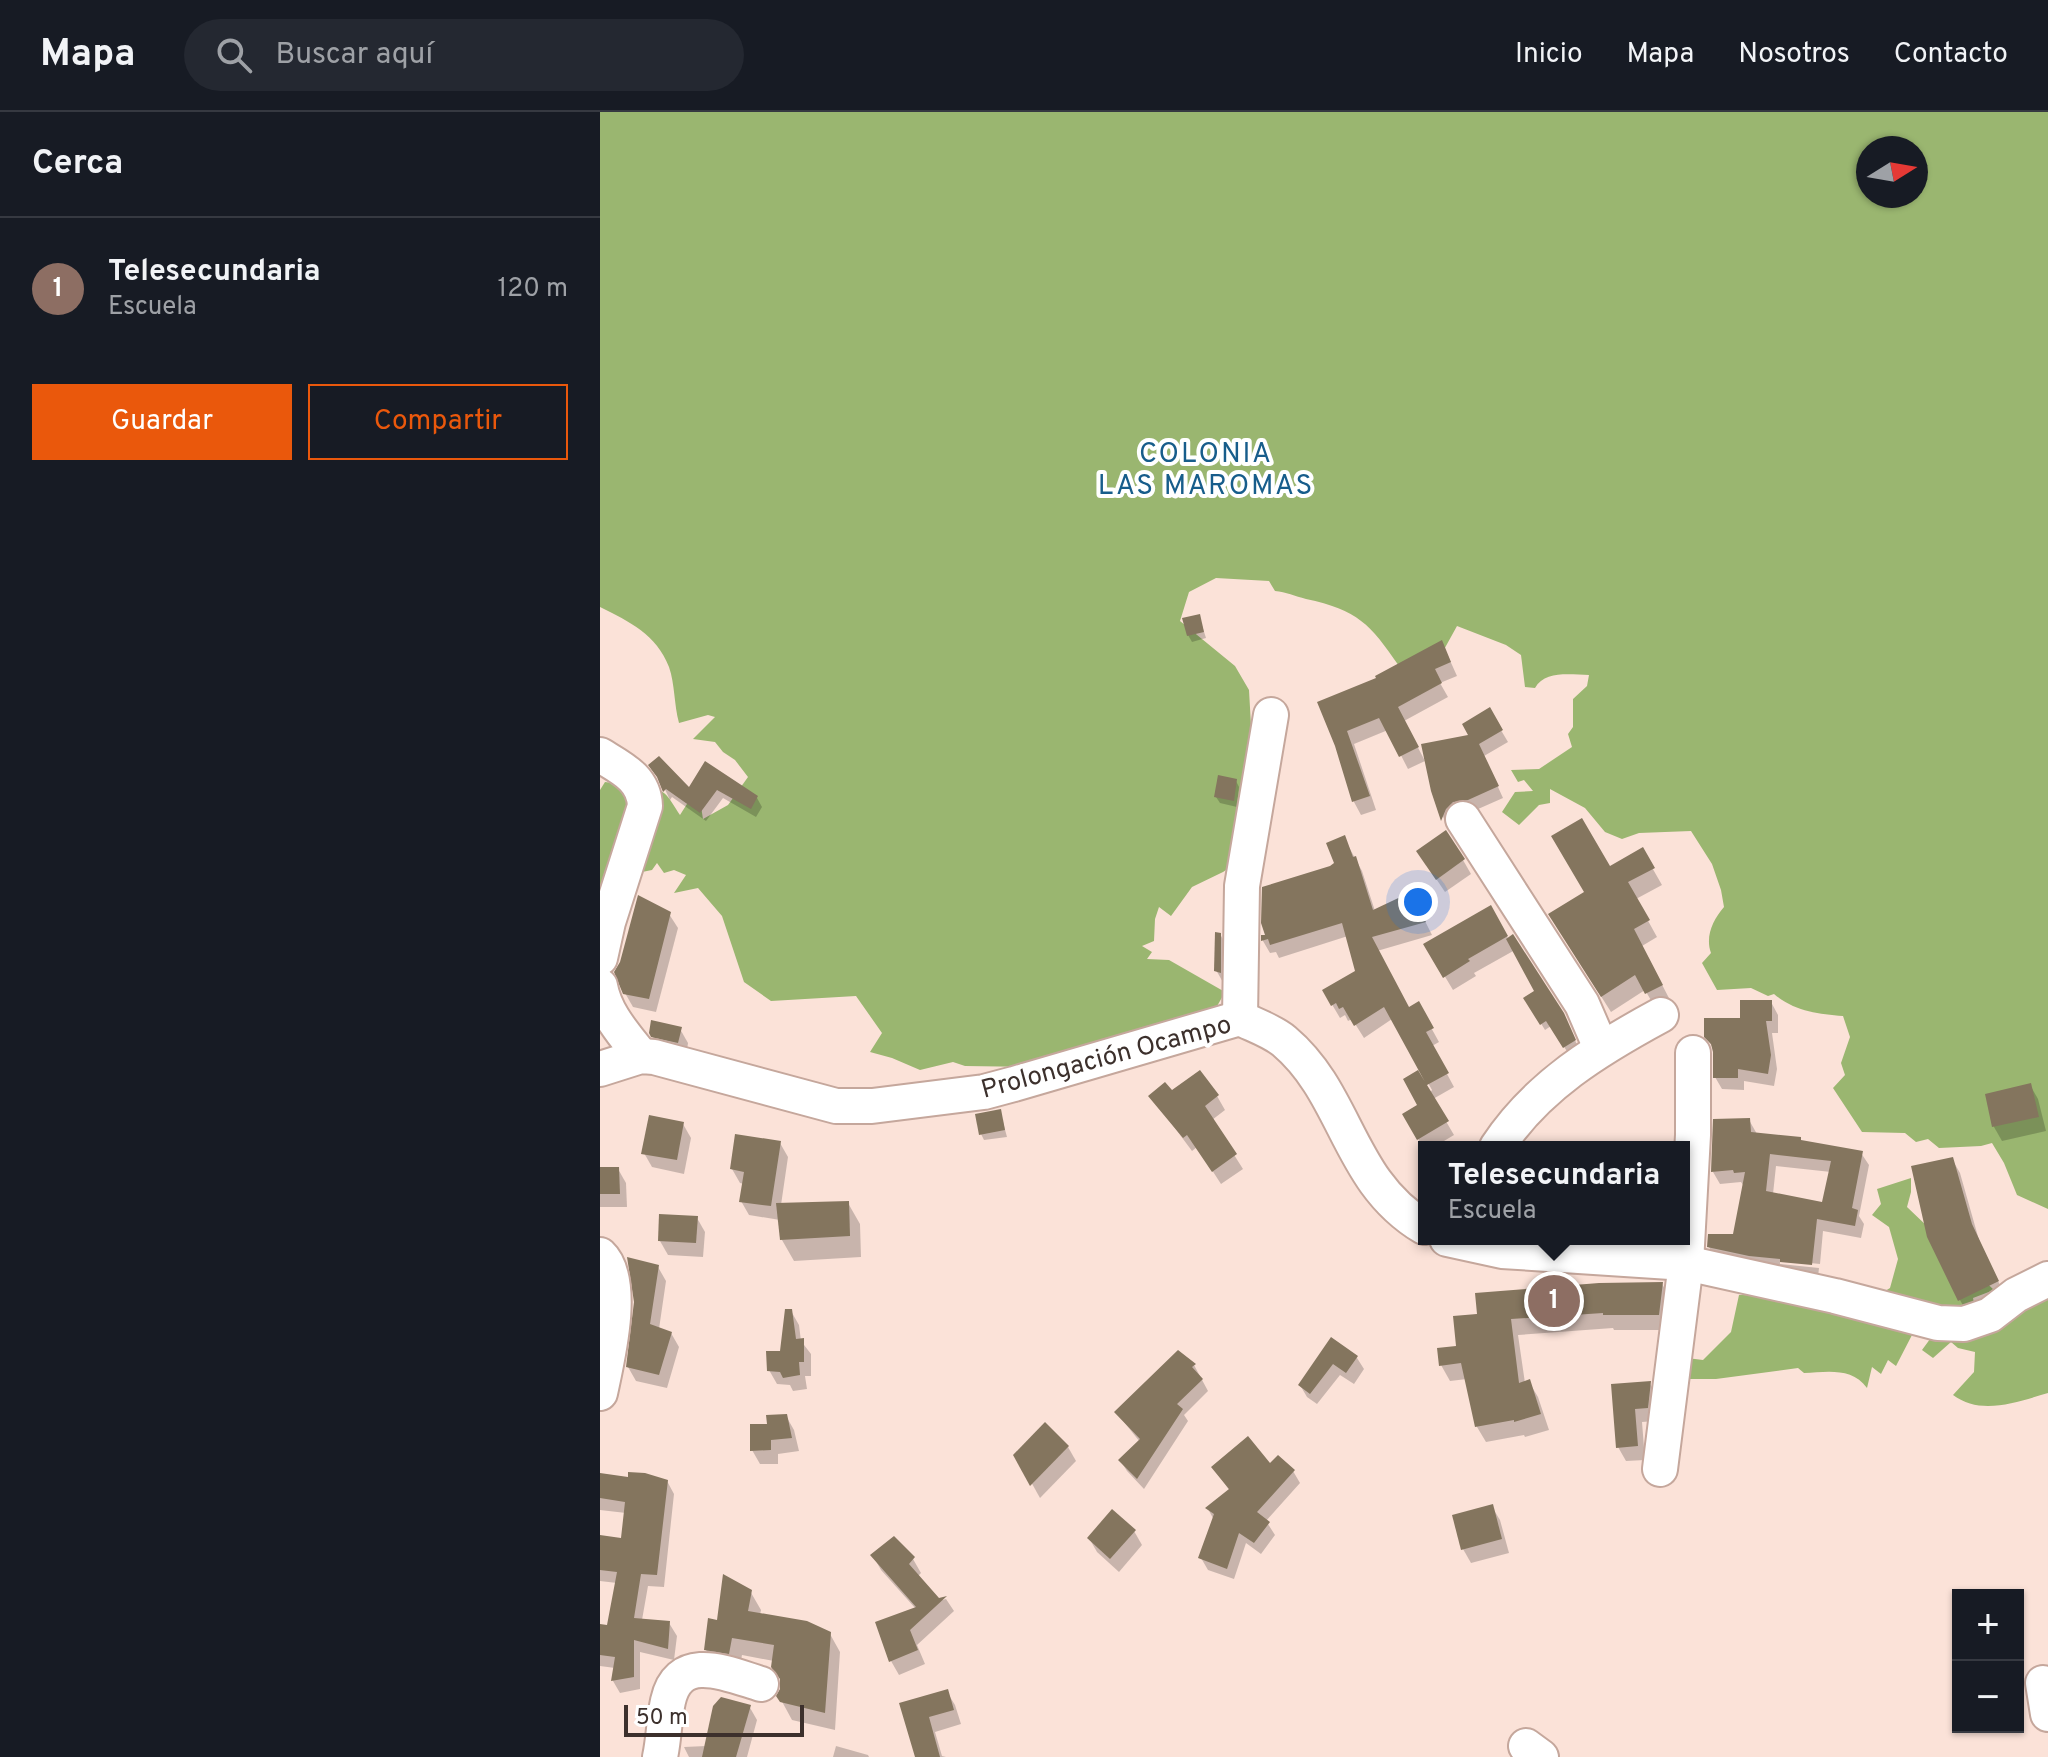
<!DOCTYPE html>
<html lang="es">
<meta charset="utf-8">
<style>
:root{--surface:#171b24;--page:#242831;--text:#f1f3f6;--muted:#9ea1a6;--line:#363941;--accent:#ea580c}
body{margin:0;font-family:Overpass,sans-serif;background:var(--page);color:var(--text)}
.controls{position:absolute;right:24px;bottom:24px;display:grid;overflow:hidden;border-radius:0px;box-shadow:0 2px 6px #0004}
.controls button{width:72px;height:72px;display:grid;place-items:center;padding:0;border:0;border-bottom:2px solid var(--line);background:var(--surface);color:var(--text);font:40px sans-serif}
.compass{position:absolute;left:1256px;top:24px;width:72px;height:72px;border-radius:50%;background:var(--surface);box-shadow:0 2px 6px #0004;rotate:79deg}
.scale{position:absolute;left:24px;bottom:20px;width:180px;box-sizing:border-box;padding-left:8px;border:4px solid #3c302c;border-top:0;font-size:22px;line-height:28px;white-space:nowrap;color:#3c302c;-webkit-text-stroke:6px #fff;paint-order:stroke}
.you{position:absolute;left:818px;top:790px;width:28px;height:28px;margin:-20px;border:6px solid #fff;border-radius:50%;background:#1a73e8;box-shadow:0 0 0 12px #1a73e833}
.badge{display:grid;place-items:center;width:52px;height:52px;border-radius:50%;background:var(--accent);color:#fff;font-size:26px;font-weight:700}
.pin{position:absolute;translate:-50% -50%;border:4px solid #fff;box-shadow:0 2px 8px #0006}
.popup{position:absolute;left:818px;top:1029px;width:272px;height:104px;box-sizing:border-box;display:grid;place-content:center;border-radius:0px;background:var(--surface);filter:drop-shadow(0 2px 6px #0005);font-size:26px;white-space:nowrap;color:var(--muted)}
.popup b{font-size:30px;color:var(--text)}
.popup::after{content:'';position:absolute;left:50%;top:100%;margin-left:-16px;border:16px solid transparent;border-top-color:var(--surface)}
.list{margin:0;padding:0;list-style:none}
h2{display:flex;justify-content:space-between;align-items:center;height:104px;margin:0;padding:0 32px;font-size:34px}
h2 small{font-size:26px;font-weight:400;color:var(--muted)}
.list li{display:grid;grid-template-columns:52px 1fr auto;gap:24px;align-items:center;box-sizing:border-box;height:144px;padding:0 32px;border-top:2px solid var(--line)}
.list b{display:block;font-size:30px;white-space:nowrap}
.list p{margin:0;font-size:26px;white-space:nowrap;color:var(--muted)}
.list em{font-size:26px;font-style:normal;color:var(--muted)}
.actions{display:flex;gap:16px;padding:24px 32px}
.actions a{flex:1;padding:18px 0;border:2px solid var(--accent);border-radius:0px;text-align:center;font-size:28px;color:var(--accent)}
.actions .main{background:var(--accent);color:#fff}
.icon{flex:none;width:44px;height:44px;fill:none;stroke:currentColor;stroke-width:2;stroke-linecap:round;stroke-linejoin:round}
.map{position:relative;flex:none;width:1448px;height:1645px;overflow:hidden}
header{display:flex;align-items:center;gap:48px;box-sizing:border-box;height:112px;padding:0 40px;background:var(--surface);border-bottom:2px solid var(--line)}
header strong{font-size:38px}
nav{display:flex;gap:44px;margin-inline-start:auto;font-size:28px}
.search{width:560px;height:72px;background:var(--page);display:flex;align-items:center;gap:20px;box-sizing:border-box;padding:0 28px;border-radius:44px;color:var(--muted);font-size:30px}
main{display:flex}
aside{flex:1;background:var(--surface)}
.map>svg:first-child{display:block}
</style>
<header>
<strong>Mapa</strong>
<div class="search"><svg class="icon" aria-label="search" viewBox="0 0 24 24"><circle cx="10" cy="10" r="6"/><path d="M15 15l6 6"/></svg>Buscar aquí</div>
<nav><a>Inicio</a><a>Mapa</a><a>Nosotros</a><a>Contacto</a></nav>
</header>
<main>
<aside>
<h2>Cerca<small></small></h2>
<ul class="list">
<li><span class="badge" style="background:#8d6e63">1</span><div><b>Telesecundaria</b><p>Escuela</p></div><em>120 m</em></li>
</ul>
<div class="actions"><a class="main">Guardar</a><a>Compartir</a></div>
</aside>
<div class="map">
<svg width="1448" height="1645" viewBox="0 0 1448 1645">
<rect width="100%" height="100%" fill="#fbe2d8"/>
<g fill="#9ab670" fill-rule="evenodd">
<path d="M0 0H1448V1097L1417 1083 1404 1051 1392 1031 1381 1034 1339 1036 1328 1027 1316 1030 1305 1021 1262 1020 1233 976 1245 963 1241 951 1250 925 1243 904C1218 902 1194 899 1174 882L1168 884 1151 876 1117 878 1102 851 1111 841C1105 824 1113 808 1124 795L1121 778 1112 752 1091 719 1039 721 1022 727 1005 720 985 696 950 677V691L939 693 919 713 902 700 915 680 933 679 924 668 918 670 911 658 939 657 972 635 968 622 973 615V587L987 574 989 563C971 563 945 558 935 576L925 575 921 543 906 533 857 514 841 543 799 554C770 512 758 498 706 487 695 484 686 480 675 479L669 469 616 466 589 480 580 509 635 554 649 578 658 737 623 760 592 775 571 804 559 795 555 807 554 829 542 834 552 840 547 847 569 848 625 880 616 896 435 955 365 954 353 950 320 958 292 946 270 940 282 921 256 884 171 889 144 870 122 804 98 776 74 781 86 763 74 758 64 761 57 751 52 758 42 760 28 802 0 847V678L5 670C24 673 48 669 64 681 70 686 75 696 80 703L92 684 100 688 103 707 128 693 148 665 135 648 123 640 115 630 93 627 115 605 108 603 79 611C74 593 75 572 69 555 56 522 30 510 0 495ZM1268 36H1316V84H1268Z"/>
<path d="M1311 1066V1080L1307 1095 1394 1178 1373 1186 1374 1191 1448 1166V1281C1417 1290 1381 1304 1353 1283L1374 1260 1375 1240 1358 1236 1351 1230 1333 1246 1322 1238 1333 1223H1312L1296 1254 1288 1248 1281 1262 1272 1255 1267 1276C1252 1255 1227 1260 1204 1261L1198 1256 1116 1267H1074L1087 1246 1103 1248 1131 1220 1139 1183 1216 1184 1264 1192 1290 1176 1298 1147 1289 1115 1272 1103 1281 1092 1277 1077Z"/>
</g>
<g fill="#0003" fill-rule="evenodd">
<path d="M599 504 606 526 592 530 588 523Z"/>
<path d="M848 544 857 564 840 571 848 585 804 609 825 649 808 657 788 618 754 632 776 698 761 703 754 690 736 633 779 567Z"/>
<path d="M889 598 908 630 884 644 903 686 851 709 848 717 833 679Z"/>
<path d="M106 652 157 686 162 695 156 705 123 686 106 709 72 685 70 688 61 669 90 678Z"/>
<path d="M636 669 639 675 637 695 620 691 616 685Z"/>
<path d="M744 726 762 759 775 799 818 795 832 823 777 839 809 897 818 892 839 930 832 934 854 975 833 987 854 1023 834 1035 824 1037 804 1003 820 994 832 978 792 907 764 926 752 907 748 909 745 903 740 906 724 879 758 860 748 824 679 846 676 840 670 841 663 829V825H668L736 751Z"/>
<path d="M1042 738 1062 773 1036 787 1057 825 1042 834 1071 890 1056 897 1045 878 1011 900 959 818 986 781 1010 757Z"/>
<path d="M818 740 863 748 871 762 845 780Z"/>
<path d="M891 796 909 828 967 910 978 935 968 941 951 914 945 918 926 887 936 879 915 838 874 861 876 864 853 878 826 833Z"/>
<path d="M69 802 78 816 56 900 33 895 25 881Z"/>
<path d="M620 822 628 836 624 872 616 858Z"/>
<path d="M1171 890 1178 903V921H1172L1177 957 1174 974 1144 969V978L1122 977 1115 965 1114 938 1106 924 1142 908Z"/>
<path d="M80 917 88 931 86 944 59 936 51 921Z"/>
<path d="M1430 973 1438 987 1446 1019 1402 1029 1394 1015 1387 984Z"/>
<path d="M572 981 617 984 625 998 612 1008 643 1057 621 1072 597 1035 592 1039 551 984Z"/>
<path d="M400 999 407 1025 384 1028 381 1022Z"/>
<path d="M1149 1008 1157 1022 1261 1041 1269 1053 1259 1104 1264 1112 1261 1126 1223 1119 1220 1152 1180 1148V1152L1219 1156 1218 1165 1116 1147 1109 1135 1134 1124 1143 1073 1141 1070 1120 1072 1113 1060ZM1176 1054 1231 1060 1224 1093 1173 1082Z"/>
<path d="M83 1012 91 1026 84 1062 52 1055 44 1041Z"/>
<path d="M180 1031 188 1045 181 1093 248 1091 260 1112 261 1145 194 1149 182 1128 180 1108 149 1103 141 1089 144 1072 140 1071 132 1057Z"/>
<path d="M1352 1047 1360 1061 1379 1128 1405 1184 1367 1201 1360 1188Z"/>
<path d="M0 1057H18L26 1071 27 1095H0Z"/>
<path d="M97 1106 105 1120 103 1145 68 1143 60 1129Z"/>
<path d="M58 1155 66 1169 59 1217 71 1221 79 1235 67 1276 36 1269 28 1255Z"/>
<path d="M1062 1172 1071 1188 1068 1218H1014L1013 1216 918 1223 925 1271 929 1270 938 1285 949 1318 925 1325 924 1323 886 1330 877 1315 867 1267 850 1269 841 1253 859 1236 855 1206Z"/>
<path d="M191 1199 199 1213 201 1229 211 1242V1264H205L207 1277 193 1279 190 1273 177 1272 169 1258 182 1241Z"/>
<path d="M731 1228 757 1246 764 1257 754 1272 740 1263 717 1292 707 1285 700 1273Z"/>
<path d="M594 1253 608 1279 584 1303 588 1309 544 1377 527 1359 520 1348 540 1330 516 1300Z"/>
<path d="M1050 1272 1058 1285 1055 1309 1042 1310 1045 1348 1026 1349 1018 1335 1014 1274Z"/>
<path d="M186 1304 194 1318 199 1339 178 1342V1352H160L152 1338 169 1314Z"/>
<path d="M468 1335 476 1349 440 1386 416 1343Z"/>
<path d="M613 1356 693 1359 700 1371 666 1409 675 1423 661 1442 646 1431 634 1467 608 1458 601 1446 614 1408 608 1397 630 1379Z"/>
<path d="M0 1363 67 1369 74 1382 64 1475 48 1474 42 1508 69 1511 77 1524 74 1548 40 1540V1577L20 1581 13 1569 15 1556 0 1554V1514L9 1516 17 1471 0 1469V1425L23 1428 26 1401 0 1398Z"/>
<path d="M892 1395 900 1408 909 1441 871 1451 863 1437Z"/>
<path d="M534 1419 542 1433 519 1460 497 1440 489 1426Z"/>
<path d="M273 1444 313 1447 321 1461 318 1464 339 1489 346 1487 354 1499 317 1533 325 1552 299 1563 291 1549 316 1497 281 1458Z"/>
<path d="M150 1479 161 1498 160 1503 230 1522 240 1540 235 1618 192 1608 179 1584 182 1571 174 1549 142 1543 139 1559 117 1556 106 1538 119 1511Z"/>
<path d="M347 1580 355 1593 361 1612 335 1620 342 1644 346 1645H317L302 1593Z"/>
<path d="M149 1594 157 1608 147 1645H89L84 1635 106 1634Z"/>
<path d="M236 1634 268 1643 269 1645H233Z"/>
</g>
<g fill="#84755e" fill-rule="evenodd">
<path d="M600 502 604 520 587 524 582 506Z"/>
<path d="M842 528 851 550 835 557 842 571 798 595 819 635 799 645 779 606 747 619 770 684 752 690 735 634 717 590 776 566 775 564Z"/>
<path d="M890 595 903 618 879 632 899 674 868 688 853 690 846 697 841 709 831 679 821 632 868 623 862 612Z"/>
<path d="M59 644 89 675 105 649 158 684 151 697 117 678 100 701 66 677 63 680 57 665 48 653Z"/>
<path d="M618 663 637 667 634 689 614 685Z"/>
<path d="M982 706 1010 754 1043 735 1055 756 1028 770 1050 808 1034 817 1063 873 1045 882 1035 863 1001 885 948 802 984 780 951 724Z"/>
<path d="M846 718 865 747 836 768 816 739Z"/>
<path d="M745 723 753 745 756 744 773 798 811 780 826 810 772 825 809 895 819 889 834 916 826 920 849 961 827 973 849 1009 817 1028 802 1002 817 993 803 967 818 958 825 970 784 895 754 914 743 895 739 897 736 891 731 894 722 878 755 859 742 811 670 833 668 827 661 829V823H665L661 811 662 775 730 754 734 751 726 731Z"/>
<path d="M38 783 71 800 49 887 23 882 14 860 20 850Z"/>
<path d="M891 793 908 824 868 847 870 849 843 866 823 832Z"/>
<path d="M615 820 621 821V861L614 859Z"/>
<path d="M913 822 964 901 976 928 963 936 946 909 940 913 923 886 934 879 906 827Z"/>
<path d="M1140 888H1172V909H1166L1171 943 1168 962 1138 957V966H1113V940L1111 932 1104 925V906H1140Z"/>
<path d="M51 908 82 915 78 931 51 925 49 921Z"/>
<path d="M600 958 619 983 605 994 637 1042 612 1060 587 1023 583 1026 548 984 565 970 572 978Z"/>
<path d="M1431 971 1439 1005 1392 1015 1385 982Z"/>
<path d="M401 997 405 1018 379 1023 375 1002Z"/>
<path d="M49 1003 84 1010 77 1048 41 1042Z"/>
<path d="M1150 1006 1151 1020 1201 1025V1028L1263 1039 1252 1096 1258 1098 1255 1114 1217 1107 1212 1153 1180 1150V1147L1149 1144 1107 1135 1108 1122H1133L1145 1060 1134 1061 1133 1058 1111 1060 1113 1007ZM1170 1042 1231 1049 1222 1090 1166 1079Z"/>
<path d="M135 1022 181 1029 171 1094 139 1090 144 1060 130 1057Z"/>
<path d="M1353 1045 1372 1112 1399 1169 1358 1189 1327 1125 1311 1054Z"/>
<path d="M0 1055H19L20 1082H0Z"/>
<path d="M249 1089 250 1124 180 1128 176 1091Z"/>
<path d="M59 1102 98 1104 96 1131 58 1129Z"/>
<path d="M27 1145 59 1153 50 1212 72 1220 59 1263 26 1255 34 1190Z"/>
<path d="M1063 1170 1059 1203H1003V1201L911 1207 919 1271 930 1267 941 1302 914 1310V1308L875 1315 861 1251 839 1254 837 1236 856 1234 853 1204 877 1202 875 1181 999 1171Z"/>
<path d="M185 1197H192L196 1227 204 1226V1250H199L200 1263 183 1266 180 1260 167 1259 166 1239H180Z"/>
<path d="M731 1225 758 1244 746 1261 733 1252 710 1282 698 1273Z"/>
<path d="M578 1238 596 1252 592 1255 603 1267 577 1292 583 1297 537 1367 518 1348 540 1327 514 1300Z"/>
<path d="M1051 1269 1048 1296 1035 1297 1038 1334 1016 1336 1011 1272Z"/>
<path d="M187 1302 192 1326 171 1328V1338L150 1339V1312H167L166 1303Z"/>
<path d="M445 1310 469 1334 430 1374 413 1343Z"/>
<path d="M648 1324 670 1351 678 1343 695 1358 657 1400 670 1410 654 1431 639 1421 627 1457 598 1446 614 1402 605 1396 629 1377 611 1355Z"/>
<path d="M28 1360 45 1361 68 1368 57 1463 41 1462 34 1506 70 1509 68 1537 34 1528V1565L11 1569 15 1545 0 1543V1512L7 1513 17 1460 0 1458V1423L21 1426 25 1390 0 1386V1361L28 1365Z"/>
<path d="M893 1392 902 1427 861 1438 852 1403Z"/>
<path d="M512 1397 536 1418 510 1447 487 1426Z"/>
<path d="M294 1424 315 1445 309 1452 339 1486 347 1484 310 1518 318 1538 289 1550 275 1510 316 1495 270 1443Z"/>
<path d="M123 1462 152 1478 148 1499 207 1509 231 1520 225 1601 180 1590 176 1584 180 1577V1567L171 1555 174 1533 132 1526 129 1542 104 1538 108 1506 117 1508Z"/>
<path d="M348 1577 354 1598 329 1605 340 1645H315L299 1591Z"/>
<path d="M121 1585 151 1593 136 1645H102L113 1594Z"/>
</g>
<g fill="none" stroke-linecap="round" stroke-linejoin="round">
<defs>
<g id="minor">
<path d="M0 643C21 656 44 666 45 694L8 810 0 846"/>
<path d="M863 707 982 892 1001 936"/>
<path d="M0 874C5 902 24 922 41 944"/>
<path d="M640 906 642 774 671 603"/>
<path d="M0 957 41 944 54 945 236 994H272L384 980 414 972 640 906C654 913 672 919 684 929 748 983 747 1069 824 1115"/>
<path d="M897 1035C937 974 998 937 1061 903"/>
<path d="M847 1127 902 1139 1086 1151 1235 1184 1338 1211 1364 1212 1390 1203 1416 1183 1448 1167"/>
<path d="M0 1143C27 1168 7 1248 0 1281"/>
<path d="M1060 1357 1086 1151 1093 1023V941"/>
<path d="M1443 1571 1448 1602"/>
<path d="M926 1634 941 1645"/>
<path d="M60 1645C64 1627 64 1607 68 1589 79 1539 128 1562 161 1572"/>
</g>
</defs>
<use href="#minor" stroke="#c5a79c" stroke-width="38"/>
<use href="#minor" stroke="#fff" stroke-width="34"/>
</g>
<g text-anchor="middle" stroke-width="8" stroke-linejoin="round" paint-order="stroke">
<g font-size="26" fill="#3c302c" stroke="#fff">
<text transform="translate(506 944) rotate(-15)" y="9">Prolongación Ocampo</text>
</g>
<g font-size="28" letter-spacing="2" fill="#175d8b" stroke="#fff">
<text x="606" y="350">COLONIA<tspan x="606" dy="32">LAS MAROMAS</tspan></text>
</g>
</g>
</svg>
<div class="controls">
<button>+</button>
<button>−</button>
</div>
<svg class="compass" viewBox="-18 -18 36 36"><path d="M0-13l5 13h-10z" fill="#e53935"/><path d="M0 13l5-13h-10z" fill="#9ea1a6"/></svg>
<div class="scale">50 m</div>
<div class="you"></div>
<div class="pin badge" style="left:954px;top:1189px;background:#8d6e63">1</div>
<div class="popup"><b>Telesecundaria</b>Escuela</div>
</div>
</main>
